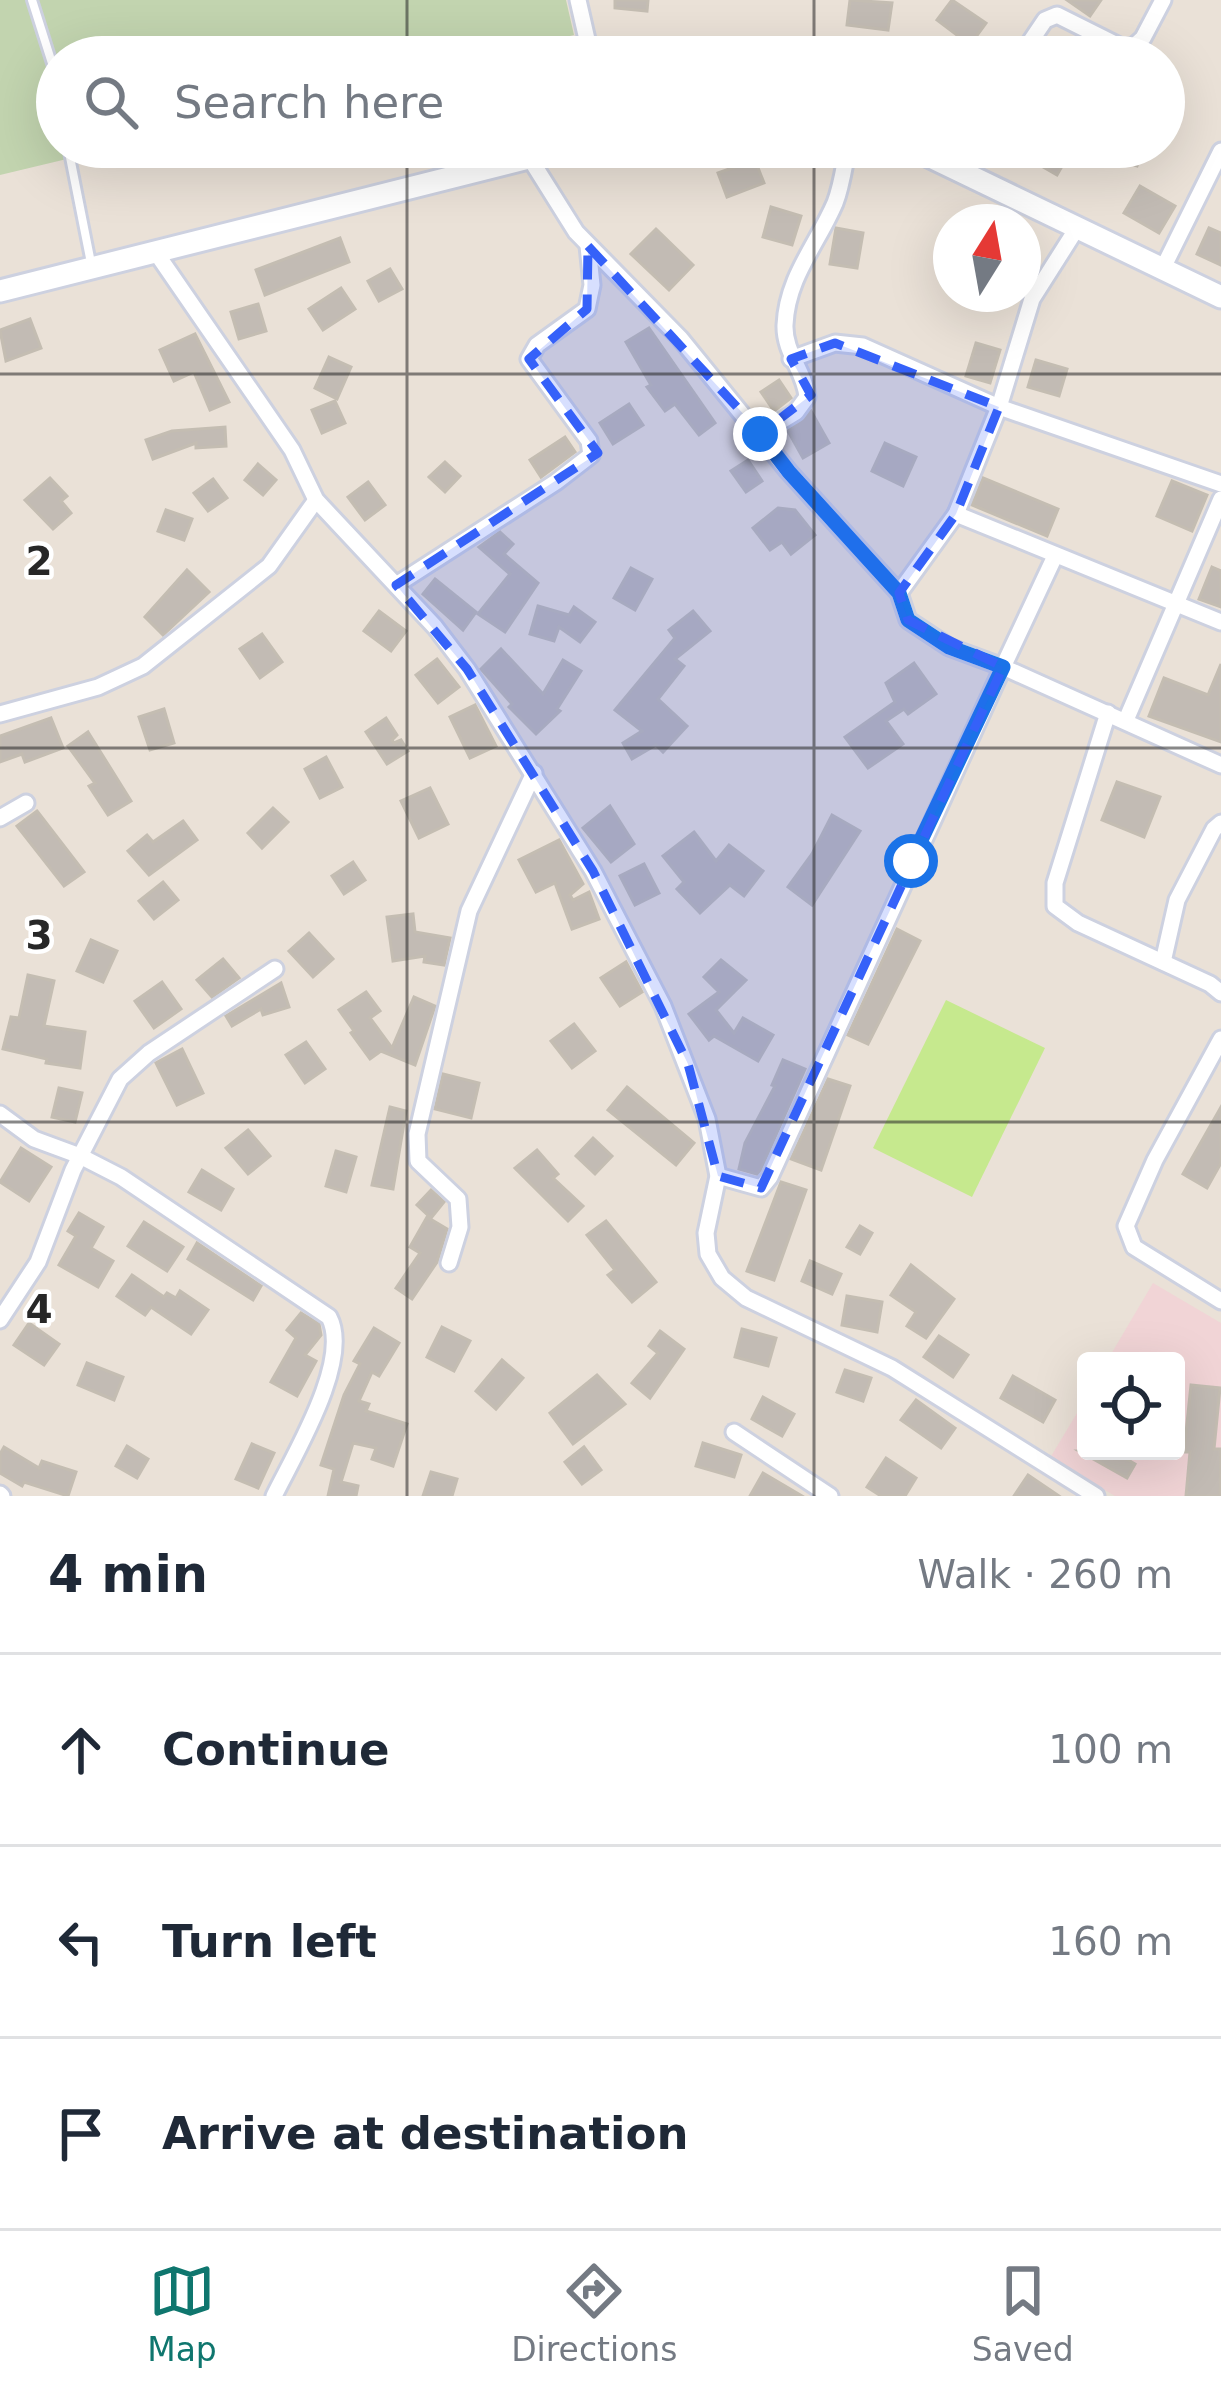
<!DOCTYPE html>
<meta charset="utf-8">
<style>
:root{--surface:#fff;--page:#f2f2f3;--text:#1f2937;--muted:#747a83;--line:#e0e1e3;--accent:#0f766e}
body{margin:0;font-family:"DejaVu Sans",sans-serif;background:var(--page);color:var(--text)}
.controls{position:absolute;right:36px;bottom:36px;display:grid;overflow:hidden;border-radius:12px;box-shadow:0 12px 48px #0002}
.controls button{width:108px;height:108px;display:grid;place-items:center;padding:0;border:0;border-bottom:3px solid var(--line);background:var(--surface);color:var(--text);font:60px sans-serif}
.compass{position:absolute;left:933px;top:204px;width:108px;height:108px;border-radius:50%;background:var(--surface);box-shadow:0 12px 48px #0002;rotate:11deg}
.stop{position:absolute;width:36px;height:36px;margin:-27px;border:9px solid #1a73e8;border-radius:50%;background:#fff}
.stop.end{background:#1a73e8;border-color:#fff;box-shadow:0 3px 12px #0008}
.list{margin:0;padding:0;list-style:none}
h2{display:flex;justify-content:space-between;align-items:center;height:156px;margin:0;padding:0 48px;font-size:51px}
h2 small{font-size:39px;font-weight:400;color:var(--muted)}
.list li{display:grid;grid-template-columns:78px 1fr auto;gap:36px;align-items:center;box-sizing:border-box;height:192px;padding:0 48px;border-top:3px solid var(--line)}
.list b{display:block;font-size:45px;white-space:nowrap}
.list em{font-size:39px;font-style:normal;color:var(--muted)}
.icon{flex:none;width:66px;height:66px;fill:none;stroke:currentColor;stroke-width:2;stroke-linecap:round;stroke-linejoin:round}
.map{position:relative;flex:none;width:1221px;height:1496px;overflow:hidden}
.search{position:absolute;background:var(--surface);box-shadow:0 12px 48px #0002;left:36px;right:36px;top:36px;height:132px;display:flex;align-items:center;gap:30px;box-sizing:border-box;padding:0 42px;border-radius:66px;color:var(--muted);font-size:45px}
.sheet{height:732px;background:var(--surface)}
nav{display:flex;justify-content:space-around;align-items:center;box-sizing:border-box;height:168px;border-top:3px solid var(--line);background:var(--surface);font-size:33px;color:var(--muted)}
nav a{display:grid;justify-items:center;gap:6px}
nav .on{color:var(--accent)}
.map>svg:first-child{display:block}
</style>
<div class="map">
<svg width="1221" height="1496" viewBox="0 0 1221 1496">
<rect width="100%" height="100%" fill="#eae1d7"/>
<path fill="#f1d4d6" d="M1153 1283 1221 1323V1496H1115L1050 1458 1086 1398V1451H1176V1361H1107Z"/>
<path fill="#c2d4af" d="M0 0H566L574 35 483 57H57V147H117L0 175Z"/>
<path fill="#c6e98e" d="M946 1000 1045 1048 972 1197 873 1148Z"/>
<g fill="#c2bbb4" stroke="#c4bdb2" stroke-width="3">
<path d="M615 0H648L647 11 615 8Z"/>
<path d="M850 0 892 3 888 30 847 25Z"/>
<path d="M952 0 986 23 970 45 937 20Z"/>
<path d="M1067 0H1101L1090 16Z"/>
<path d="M785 41 786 57H745L744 43Z"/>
<path d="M677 45 679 57H638V49Z"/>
<path d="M1029 147H1073L1057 175 1024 156Z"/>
<path d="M1084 147H1143L1137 166 1084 150Z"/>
<path d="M755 160 764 183 727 197 718 173Z"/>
<path d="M1140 186 1175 206 1159 233 1124 213Z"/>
<path d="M771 207 801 216 792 245 763 237Z"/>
<path d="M836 228 863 233 857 268 830 264Z"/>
<path d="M1209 228 1221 233V265L1197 254Z"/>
<path d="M656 229 693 265 669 290 631 254Z"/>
<path d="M340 238 349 262 265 295 256 270Z"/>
<path d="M390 269 402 289 379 301 368 281Z"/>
<path d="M341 288 355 309 323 330 309 309Z"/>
<path d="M258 304 266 331 239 339 231 312Z"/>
<path d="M30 319 41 348 6 361 0 330Z"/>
<path d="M649 328 715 423 699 435 675 404 665 411 647 387 651 385 626 342Z"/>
<path d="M195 334 229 402 210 410 194 372 174 381 160 350Z"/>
<path d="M976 343 1000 350 990 383 966 376Z"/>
<path d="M329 357 351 367 337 399 315 388Z"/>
<path d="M1036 360 1067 369 1059 396 1028 387Z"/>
<path d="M779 380 791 398 774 411 761 392Z"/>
<path d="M335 401 345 423 322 433 312 410Z"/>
<path d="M629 404 643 425 613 444 600 423Z"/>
<path d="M811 411 829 443 803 458 788 431Z"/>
<path d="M225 427 226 446 196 448V443L153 459 146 440 172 431Z"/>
<path d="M565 437 575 452 541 477 530 460Z"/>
<path d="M885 443 916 457 903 486 872 471Z"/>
<path d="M748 460 762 481 746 492 731 471Z"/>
<path d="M445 462 460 476 445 492 429 477Z"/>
<path d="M258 464 276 480 263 495 245 480Z"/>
<path d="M50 478 67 496 61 501 71 513 53 529 25 500Z"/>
<path d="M983 478 1058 509 1047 536 972 505Z"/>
<path d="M213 479 227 498 208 511 194 493Z"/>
<path d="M1172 481 1207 495 1192 531 1157 516Z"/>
<path d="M368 482 385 505 365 520 348 497Z"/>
<path d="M778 508 795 510 815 535 791 554 782 542 770 550 753 528Z"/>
<path d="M166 510 192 519 184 540 158 531Z"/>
<path d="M500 532 513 544 504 554 538 583 505 632 478 614 510 574 479 547Z"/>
<path d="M1212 567 1221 571V607L1199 599Z"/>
<path d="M631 568 652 579 635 610 614 598Z"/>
<path d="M187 570 209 592 163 635 145 617Z"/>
<path d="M435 579 476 612 463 630 423 594Z"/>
<path d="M538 606 569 615 574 607 595 622 580 642 559 627 554 641 530 634Z"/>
<path d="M379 611 406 631 391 651 364 631Z"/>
<path d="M693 611 710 631 675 659 684 666 658 699 687 726 663 752 656 745 632 759 623 743 642 731 615 710 675 638 669 630Z"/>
<path d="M262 634 282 662 260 678 240 649Z"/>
<path d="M501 649 543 694 563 660 581 671 557 709 560 711 536 734 509 707 512 704 481 669Z"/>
<path d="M437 659 459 687 438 703 416 675Z"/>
<path d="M914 663 936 694 908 714 904 709 886 721 903 744 868 768 845 737 895 702 886 683Z"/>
<path d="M1221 664V742L1149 716 1164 678 1208 695Z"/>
<path d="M475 705 496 746 470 758 450 717Z"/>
<path d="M164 709 174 743 150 750 139 717Z"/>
<path d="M51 718 63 748 25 762 22 754 0 762V736Z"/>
<path d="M386 718 397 735 392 740 394 743 401 740 408 751 387 764 366 732Z"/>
<path d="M88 732 131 801 108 815 89 786 95 783 68 746Z"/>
<path d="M326 757 342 787 320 798 305 769Z"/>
<path d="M1117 782 1160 797 1144 837 1102 820Z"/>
<path d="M430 788 448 824 419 838 401 801Z"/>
<path d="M610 806 634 844 611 862 583 828Z"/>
<path d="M273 808 288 822 262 848 248 833Z"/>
<path d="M37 811 84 872 64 886 17 826Z"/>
<path d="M832 815 860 831 812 905 788 887 812 854Z"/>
<path d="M183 821 197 840 149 875 128 851 147 835 153 842Z"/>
<path d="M694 832 716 861 729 845 763 871 744 896 730 885 700 913 677 889 684 882 663 856Z"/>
<path d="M559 840 583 884 570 895 573 900 589 892 599 919 572 929 555 883 536 892 519 860Z"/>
<path d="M353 862 365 880 344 894 332 876Z"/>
<path d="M644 864 659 893 635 905 620 876Z"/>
<path d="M163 882 178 900 154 919 139 901Z"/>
<path d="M413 914 415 932 450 938 444 965 424 962 425 956 393 961 387 917Z"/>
<path d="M897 929 920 941 868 1044 848 1035Z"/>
<path d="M309 933 333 959 313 977 289 951Z"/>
<path d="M91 940 117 951 103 982 77 971Z"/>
<path d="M223 959 239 978 212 997 197 980Z"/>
<path d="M721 960 746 980 716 1010 734 1033 743 1018 773 1035 758 1061 714 1036 709 1040 689 1014 719 992 704 977Z"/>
<path d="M626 962 642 992 620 1006 601 978Z"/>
<path d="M28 975 54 981 44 1026 85 1032 80 1068 46 1063 47 1059 3 1049 11 1017 19 1018Z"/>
<path d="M162 982 181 1009 154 1028 135 1001Z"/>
<path d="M281 983 289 1007 263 1015 261 1009 232 1026 226 1016Z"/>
<path d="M366 992 380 1011 370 1018 392 1048 414 997 435 1006 415 1065 381 1051 370 1059 351 1033 354 1031 339 1010Z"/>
<path d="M574 1024 595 1051 572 1068 551 1041Z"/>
<path d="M306 1042 325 1069 305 1083 286 1055Z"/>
<path d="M182 1049 203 1093 177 1105 156 1063Z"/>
<path d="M783 1060 805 1069 760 1171 757 1174 739 1169 745 1143 775 1086 772 1085Z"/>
<path d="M443 1074 479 1083 471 1118 435 1109Z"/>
<path d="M828 1079 850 1086 821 1170 791 1159Z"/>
<path d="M627 1087 694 1143 676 1165 608 1110Z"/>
<path d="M59 1088 82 1093 75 1122 52 1117Z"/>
<path d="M390 1107 406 1111 393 1189 372 1185Z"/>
<path d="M1221 1107V1163L1207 1188 1183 1174Z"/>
<path d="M248 1130 270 1156 248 1174 226 1148Z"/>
<path d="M593 1138 612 1156 595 1174 576 1156Z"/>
<path d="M21 1148 51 1167 29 1201 0 1182Z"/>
<path d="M537 1150 558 1174 553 1178 583 1206 568 1221 515 1168Z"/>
<path d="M336 1151 356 1157 346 1192 326 1186Z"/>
<path d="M202 1170 233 1189 221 1210 189 1192Z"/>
<path d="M781 1182 806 1190 774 1280 747 1271Z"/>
<path d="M431 1190 444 1202 431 1218 417 1205Z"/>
<path d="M79 1213 103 1227 91 1248 113 1261 98 1287 59 1265 76 1236 68 1231Z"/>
<path d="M427 1217 447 1229 437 1262 412 1299 396 1288 420 1253 410 1247Z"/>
<path d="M606 1221 656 1282 632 1302 608 1275 615 1270 587 1235Z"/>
<path d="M144 1222 183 1247 167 1271 128 1246Z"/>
<path d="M860 1226 872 1233 860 1254 847 1247Z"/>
<path d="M197 1243 261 1286 253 1300 188 1259Z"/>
<path d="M810 1261 841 1274 832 1294 802 1281Z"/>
<path d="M911 1265 954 1299 926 1338 907 1326 916 1312 891 1295Z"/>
<path d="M132 1275 164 1297 167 1293 176 1298 180 1291 208 1310 191 1334 151 1307 145 1315 117 1296Z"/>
<path d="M847 1296 882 1302 877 1332 842 1325Z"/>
<path d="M301 1313 319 1324 321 1335 305 1355 316 1361 297 1396 271 1382 296 1338 287 1330Z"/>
<path d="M29 1323 59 1344 44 1365 14 1345Z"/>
<path d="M442 1327 470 1341 454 1371 427 1357Z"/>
<path d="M374 1328 399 1343 379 1376 372 1372 359 1401 369 1404 366 1411 407 1424 393 1466 372 1459 376 1448 353 1443 341 1482 358 1486 356 1496H328L334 1469 321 1465 344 1395 360 1364 354 1361Z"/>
<path d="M742 1329 776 1338 768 1366 735 1357Z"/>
<path d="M660 1331 684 1349 650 1398 632 1383 658 1353 649 1346Z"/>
<path d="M939 1336 968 1355 953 1377 924 1357Z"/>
<path d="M502 1360 523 1378 496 1409 476 1391Z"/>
<path d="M87 1363 123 1377 114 1400 78 1385Z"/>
<path d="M845 1370 871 1378 863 1401 837 1392Z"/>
<path d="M597 1375 625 1404 573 1444 550 1413Z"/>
<path d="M1013 1376 1055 1400 1043 1422 1001 1398Z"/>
<path d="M1191 1385 1220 1388 1214 1449H1221L1220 1496H1186L1190 1452H1184Z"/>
<path d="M763 1397 794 1414 782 1436 752 1419Z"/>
<path d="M916 1400 955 1428 941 1448 901 1420Z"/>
<path d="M703 1443 741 1455 734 1477 696 1466Z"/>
<path d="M252 1444 274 1453 258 1488 236 1479Z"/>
<path d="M127 1446 148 1459 137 1478 116 1466Z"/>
<path d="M4 1447 39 1468 42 1461 76 1472 68 1496 24 1482 22 1486 0 1473V1454Z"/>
<path d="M584 1447 601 1470 582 1484 565 1462Z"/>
<path d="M1079 1451H1113L1135 1464 1127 1478Z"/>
<path d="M886 1458 916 1478 905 1496H881L867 1487Z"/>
<path d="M431 1472 457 1479 452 1496H423Z"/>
<path d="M763 1473 802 1496H750Z"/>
<path d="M1028 1475 1059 1496H1014Z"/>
</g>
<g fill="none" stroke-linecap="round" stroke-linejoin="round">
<defs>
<g id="lane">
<path d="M32 0 57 79"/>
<path d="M68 147 91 263"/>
</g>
<g id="street">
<path d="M578 0 591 57"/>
<path d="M1020 57 1045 20 1057 15 1121 47H1133L1143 38 1163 0"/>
<path d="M529 157 576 232 680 338 789 472 899 593 908 620 949 647 1003 667 1055 556"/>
<path d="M157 254 292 450 316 500 435 627 467 669 593 871 663 1006 707 1119 718 1176 706 1233 708 1254 722 1278 746 1298 892 1368 1096 1496"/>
<path d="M1163 268 1221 151"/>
<path d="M791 359 835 343 863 346 999 407 1221 484"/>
<path d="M760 434 796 412 807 397C805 371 784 353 785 325 787 277 817 245 835 203 842 185 844 166 848 147"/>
<path d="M956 514 1221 622"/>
<path d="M396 585 556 482 591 455 589 441 529 359 537 345 587 309 592 285 588 246"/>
<path d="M899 593 956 514 999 407 1032 299 1077 228"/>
<path d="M1108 713 1055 883V906L1078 923 1210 984 1221 993"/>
<path d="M0 714 98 687 143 666 269 566 316 500"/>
<path d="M1126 720 1221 499"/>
<path d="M0 818 26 803"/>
<path d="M1163 962 1177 900 1214 829 1221 823"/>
<path d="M1221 1039 1155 1160 1126 1226 1134 1247 1221 1301"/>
<path d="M0 1114 34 1139 80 1156 121 1177 329 1317C352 1360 294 1455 274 1496"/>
<path d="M718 1176 761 1188 770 1177 1003 667 1221 765"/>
<path d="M449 1263 460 1227 458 1199 418 1161 417 1134 469 911 534 773"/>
<path d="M0 1320 38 1262 73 1170 120 1079 149 1053 275 969"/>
<path d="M734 1432 830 1496"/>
<path d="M0 1494 2 1496"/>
</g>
<g id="secondary">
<path d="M910 147 1221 297"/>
<path d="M0 291 572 147"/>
</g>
</defs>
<use href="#lane" stroke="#cdd1e0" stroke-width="14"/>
<use href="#street" stroke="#cdd1e0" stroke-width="21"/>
<use href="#secondary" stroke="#cdd1e0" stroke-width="27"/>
<use href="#lane" stroke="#fff" stroke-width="8"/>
<use href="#street" stroke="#fff" stroke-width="15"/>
<use href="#secondary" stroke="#fff" stroke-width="21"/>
</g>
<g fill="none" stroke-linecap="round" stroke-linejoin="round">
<path stroke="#1a73e8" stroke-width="15" d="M760 434 789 472 899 593 908 620 949 647 1003 667 911 861"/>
</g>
<path fill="#3561f9" fill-opacity="0.2" stroke="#3561f9" stroke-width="9" stroke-dasharray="24 15" stroke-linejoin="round" d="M588 246 761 433 811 395 791 359 835 343 999 407 956 514 899 593 908 620 1003 667 761 1188 718 1176 688 1064 593 871 467 669 396 585 598 453 529 359 587 309Z"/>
<path fill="none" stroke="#272727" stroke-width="3" stroke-opacity="0.55" d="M407 0V57M814 0V57M407 147V1496M814 147V1496M0 374H1221M0 748H1221M0 1122H1221"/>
<g font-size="39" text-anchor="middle" font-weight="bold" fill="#272727" stroke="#fff" stroke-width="9" stroke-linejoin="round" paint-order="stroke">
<text x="39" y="575">2</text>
<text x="39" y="949">3</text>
<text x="39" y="1323">4</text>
</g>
</svg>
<div class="controls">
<button><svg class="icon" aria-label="locate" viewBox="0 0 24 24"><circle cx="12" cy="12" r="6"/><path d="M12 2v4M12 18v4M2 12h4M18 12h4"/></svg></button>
</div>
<svg class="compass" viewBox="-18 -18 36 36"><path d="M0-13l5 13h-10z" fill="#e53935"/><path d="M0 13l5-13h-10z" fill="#747a83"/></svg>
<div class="stop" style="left:911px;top:861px"></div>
<div class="stop end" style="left:760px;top:434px"></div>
<div class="search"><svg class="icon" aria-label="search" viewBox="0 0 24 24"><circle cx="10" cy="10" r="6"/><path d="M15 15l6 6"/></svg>Search here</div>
</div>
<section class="sheet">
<h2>4 min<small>Walk · 260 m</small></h2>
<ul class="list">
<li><svg class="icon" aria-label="ahead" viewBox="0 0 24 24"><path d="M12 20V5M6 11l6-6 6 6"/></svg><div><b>Continue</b></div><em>100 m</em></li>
<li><svg class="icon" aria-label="left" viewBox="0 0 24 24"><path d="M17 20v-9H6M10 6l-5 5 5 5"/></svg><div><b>Turn left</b></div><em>160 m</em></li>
<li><svg class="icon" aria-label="arrive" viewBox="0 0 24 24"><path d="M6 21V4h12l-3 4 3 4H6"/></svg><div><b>Arrive at destination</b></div></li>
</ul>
</section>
<nav>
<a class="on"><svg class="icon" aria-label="map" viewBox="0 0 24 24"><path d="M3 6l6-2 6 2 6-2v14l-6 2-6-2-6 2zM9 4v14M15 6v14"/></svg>Map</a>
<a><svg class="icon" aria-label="directions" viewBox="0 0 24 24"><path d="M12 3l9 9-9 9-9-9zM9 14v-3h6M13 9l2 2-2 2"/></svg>Directions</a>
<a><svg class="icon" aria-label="saved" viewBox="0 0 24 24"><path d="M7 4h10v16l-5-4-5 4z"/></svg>Saved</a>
</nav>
